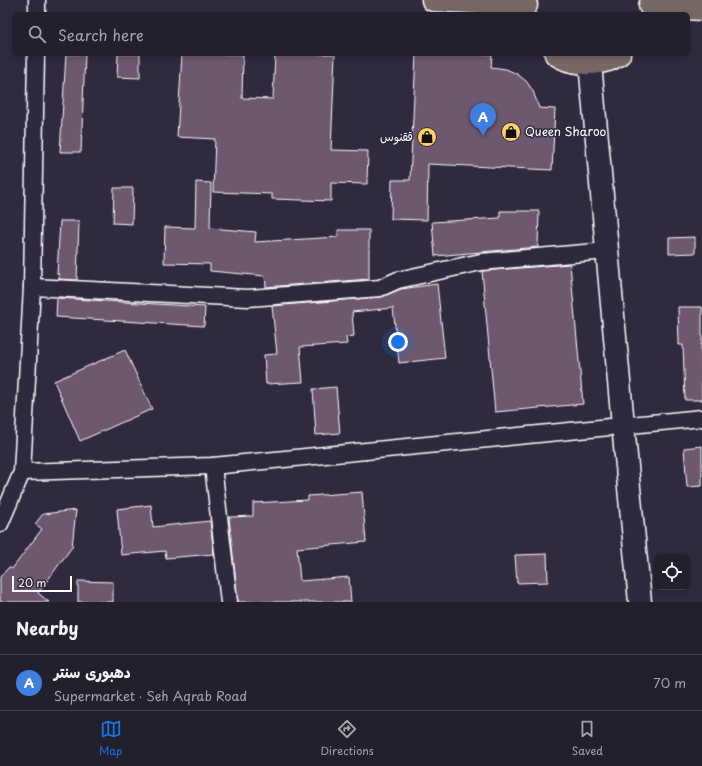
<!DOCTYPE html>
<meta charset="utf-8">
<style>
:root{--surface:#23202e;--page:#2b2836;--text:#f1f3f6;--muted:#a3a3aa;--line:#403e4a;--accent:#1a73e8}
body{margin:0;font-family:"Playpen Sans","Playpen Sans Arabic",sans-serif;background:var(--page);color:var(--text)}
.controls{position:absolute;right:12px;bottom:12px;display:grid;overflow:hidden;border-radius:6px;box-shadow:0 2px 6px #0003}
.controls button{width:36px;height:36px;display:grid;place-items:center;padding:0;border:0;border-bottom:1px solid var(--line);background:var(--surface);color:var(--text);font:20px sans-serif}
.scale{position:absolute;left:12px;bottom:10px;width:60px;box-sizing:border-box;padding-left:4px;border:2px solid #fff;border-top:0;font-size:11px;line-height:14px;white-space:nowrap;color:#fff;-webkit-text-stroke:3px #2f2a3d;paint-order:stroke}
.you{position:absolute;left:398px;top:342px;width:14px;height:14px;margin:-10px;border:3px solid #fff;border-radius:50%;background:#1a73e8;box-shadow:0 0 0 6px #1a73e833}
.badge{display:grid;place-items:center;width:26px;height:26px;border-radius:50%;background:var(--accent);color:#fff;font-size:13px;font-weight:700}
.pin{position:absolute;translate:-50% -33px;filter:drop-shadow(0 1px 2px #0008)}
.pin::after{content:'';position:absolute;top:21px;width:14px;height:12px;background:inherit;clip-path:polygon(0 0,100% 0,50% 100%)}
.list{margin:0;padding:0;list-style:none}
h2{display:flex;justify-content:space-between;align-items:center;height:52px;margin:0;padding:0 16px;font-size:17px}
h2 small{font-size:13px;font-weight:400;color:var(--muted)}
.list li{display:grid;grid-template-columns:26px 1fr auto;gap:12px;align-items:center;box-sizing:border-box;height:56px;padding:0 16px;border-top:1px solid var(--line)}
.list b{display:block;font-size:15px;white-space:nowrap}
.list p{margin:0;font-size:13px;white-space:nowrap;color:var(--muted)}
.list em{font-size:13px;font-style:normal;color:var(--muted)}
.icon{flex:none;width:22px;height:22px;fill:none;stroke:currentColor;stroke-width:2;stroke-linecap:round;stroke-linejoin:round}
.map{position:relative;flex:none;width:702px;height:602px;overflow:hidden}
.search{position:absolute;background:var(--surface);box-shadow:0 2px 6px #0003;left:12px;right:12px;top:12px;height:44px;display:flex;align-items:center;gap:10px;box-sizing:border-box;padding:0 14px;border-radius:6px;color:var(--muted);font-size:15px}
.sheet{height:108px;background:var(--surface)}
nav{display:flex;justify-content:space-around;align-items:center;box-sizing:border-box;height:56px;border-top:1px solid var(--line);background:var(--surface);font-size:11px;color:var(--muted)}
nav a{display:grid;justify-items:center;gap:2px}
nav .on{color:var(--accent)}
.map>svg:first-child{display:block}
</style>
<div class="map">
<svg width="702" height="602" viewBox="0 0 702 602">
<rect width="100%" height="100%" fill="#2f2a3d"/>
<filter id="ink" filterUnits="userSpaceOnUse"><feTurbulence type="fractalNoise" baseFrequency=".025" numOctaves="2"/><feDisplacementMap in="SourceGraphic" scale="8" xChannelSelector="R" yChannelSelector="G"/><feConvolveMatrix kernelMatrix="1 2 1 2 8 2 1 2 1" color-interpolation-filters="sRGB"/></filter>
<g filter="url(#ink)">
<g fill="#6d586e" stroke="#fff">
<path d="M66 54H85L81 152H60Z"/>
<path d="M118 54H140V78L117 77Z"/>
<path d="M182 54H243L242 98 273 99 275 54H335L331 150 368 151 367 184 331 183V201L272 199V194L213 192 215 139 177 137Z"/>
<path d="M416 54H492L491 67 506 69 517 74 526 81 533 91 539 108 555 109 552 170 428 164 427 220 391 219 392 180H410Z"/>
<path d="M196 182 211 183 210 228 256 232 255 242 338 237V230H369V279L266 287 265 276 210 271V264L164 263 165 227 195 228Z"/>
<path d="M114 188H133L132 224 113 223Z"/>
<path d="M500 211H539L538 247 435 256 432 222 500 218Z"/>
<path d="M60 221H79L77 280 59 279V274H57Z"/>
<path d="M695 237V253L669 254V238Z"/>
<path d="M570 264 583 404 495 412 482 271Z"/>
<path d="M437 284 445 358 399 363 393 308 352 312 354 336 346 337 347 344 300 347 303 382 266 384 264 355 277 354 272 306 381 297 401 289Z"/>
<path d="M57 298 205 307 204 326 56 317Z"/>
<path d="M678 307H702V344H701L702 400H685L683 345H679Z"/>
<path d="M125 350 152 409 80 441 54 381Z"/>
<path d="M336 387 340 433 316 435 313 389Z"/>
<path d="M702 446V486L687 487 684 448Z"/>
<path d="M362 492 366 542 297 548 300 581 349 577 351 602H238L229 517 253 516V503L308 500V496Z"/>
<path d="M151 505 153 527 210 521 214 554 166 558 165 551 121 555 117 509Z"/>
<path d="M76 510 72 547 38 593 49 602H0V577L9 567 12 569 42 529 35 524 43 514Z"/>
<path d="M547 554 548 582 517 583 515 555Z"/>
<path d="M78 581 113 582V602H78Z"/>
</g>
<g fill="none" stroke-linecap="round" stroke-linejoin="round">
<defs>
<g id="street">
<path d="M37 14V0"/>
<path d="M32 287 248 298 380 288 398 280 481 262 607 251"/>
<path d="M213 466 229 602"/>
<path d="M22 472 213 466 702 418"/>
<path d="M0 524 22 472 32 287 36 54"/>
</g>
<path id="secondary" d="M590 63 623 425 640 602"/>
<g id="highway">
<path d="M433 0 526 5"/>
<path d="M650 6 702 9"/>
<path d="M556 54C570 64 592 65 608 60 612 59 616 56 619 54"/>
</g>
</defs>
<use href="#street" stroke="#fff" stroke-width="19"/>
<use href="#secondary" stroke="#fff" stroke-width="25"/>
<use href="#highway" stroke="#fff" stroke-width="25"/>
<use href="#street" stroke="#2f2a3d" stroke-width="16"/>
<use href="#secondary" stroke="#2f2a3d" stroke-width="22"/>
<use href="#highway" stroke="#776864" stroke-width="22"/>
</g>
</g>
<defs>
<symbol id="shop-disc" viewBox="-11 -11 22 22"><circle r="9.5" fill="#ffd166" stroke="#2f2a3d"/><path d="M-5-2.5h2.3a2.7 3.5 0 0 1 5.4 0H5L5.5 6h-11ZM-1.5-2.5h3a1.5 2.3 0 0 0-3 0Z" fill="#111"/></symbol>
</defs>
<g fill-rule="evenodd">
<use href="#shop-disc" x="500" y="121" width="22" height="22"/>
<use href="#shop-disc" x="416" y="126" width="22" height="22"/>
</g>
<g text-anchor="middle" stroke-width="3" stroke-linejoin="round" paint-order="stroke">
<g font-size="12" fill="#fff" stroke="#2f2a3d" text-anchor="start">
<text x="525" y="136">Queen Sharoo</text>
<text x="413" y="141" text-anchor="end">ققنوس</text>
</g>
</g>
</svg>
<div class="controls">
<button><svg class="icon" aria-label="locate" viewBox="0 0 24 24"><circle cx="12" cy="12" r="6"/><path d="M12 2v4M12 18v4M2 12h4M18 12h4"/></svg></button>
</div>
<div class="scale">20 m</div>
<div class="you"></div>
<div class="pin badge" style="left:483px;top:136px;background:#3f7fe0">A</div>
<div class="search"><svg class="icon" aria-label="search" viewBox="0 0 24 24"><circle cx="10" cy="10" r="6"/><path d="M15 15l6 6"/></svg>Search here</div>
</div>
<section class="sheet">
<h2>Nearby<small></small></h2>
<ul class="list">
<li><span class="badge" style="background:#3f7fe0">A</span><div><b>دهبوری سنتر</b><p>Supermarket · Seh Aqrab Road</p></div><em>70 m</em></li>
</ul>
</section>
<nav>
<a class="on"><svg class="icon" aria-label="map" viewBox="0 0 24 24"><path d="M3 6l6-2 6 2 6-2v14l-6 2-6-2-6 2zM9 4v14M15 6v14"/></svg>Map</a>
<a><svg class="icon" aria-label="directions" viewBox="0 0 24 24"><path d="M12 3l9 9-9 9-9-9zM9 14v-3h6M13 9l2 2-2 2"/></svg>Directions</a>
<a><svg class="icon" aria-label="saved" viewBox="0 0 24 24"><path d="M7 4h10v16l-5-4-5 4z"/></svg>Saved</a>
</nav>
